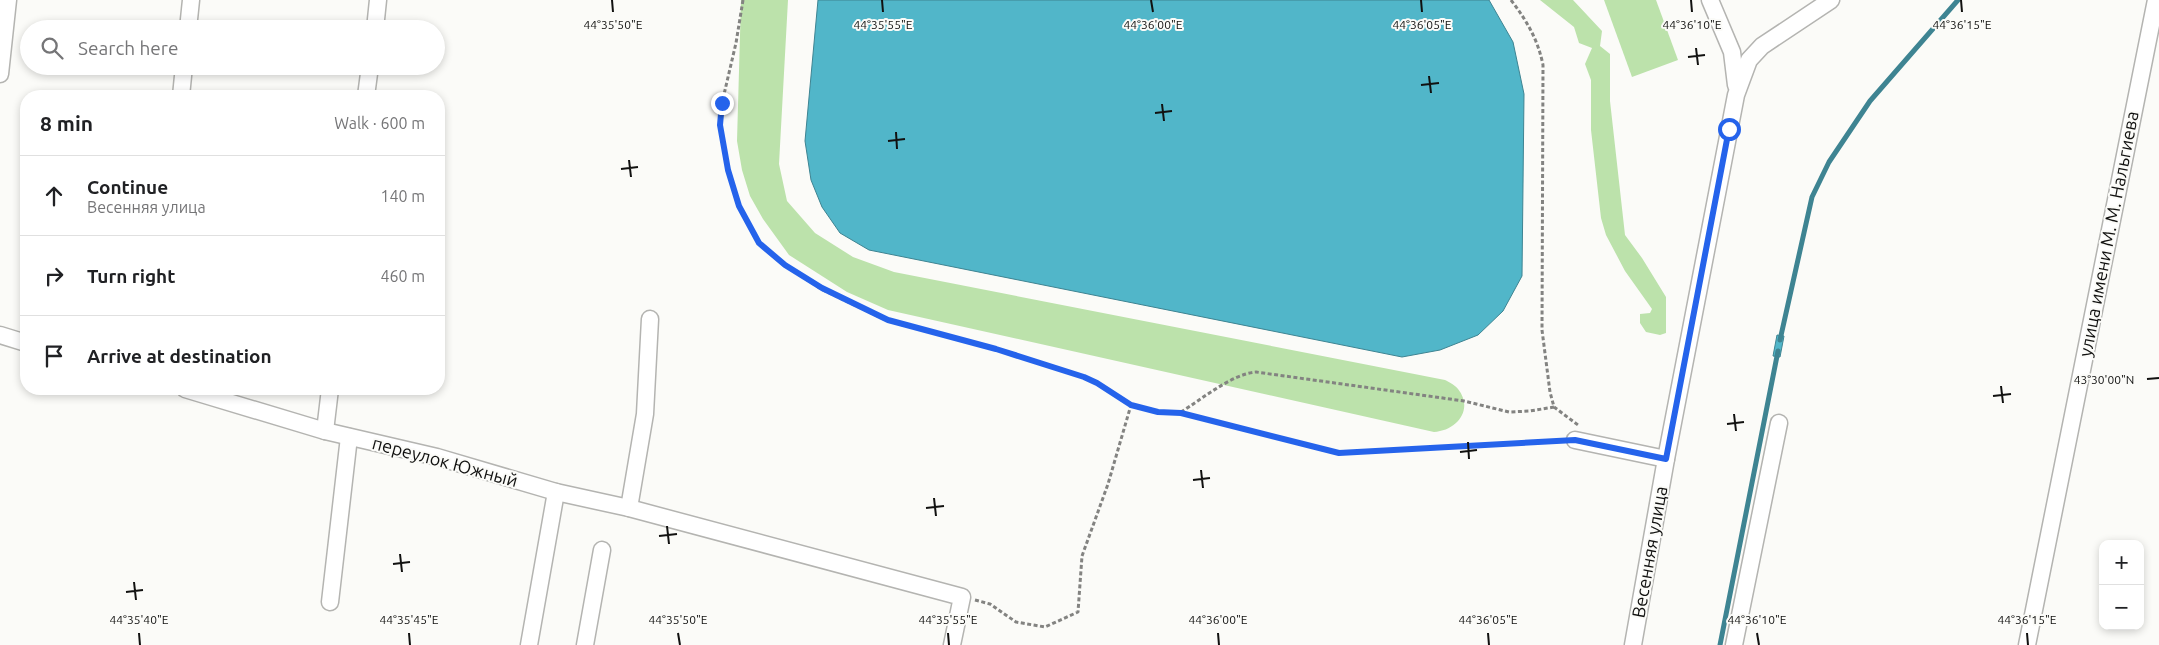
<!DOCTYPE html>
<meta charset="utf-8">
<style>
:root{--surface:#fff;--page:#f2f2f2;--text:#202124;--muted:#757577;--line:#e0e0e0}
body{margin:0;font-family:Ubuntu,sans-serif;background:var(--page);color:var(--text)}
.controls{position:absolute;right:15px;bottom:15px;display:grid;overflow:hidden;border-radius:10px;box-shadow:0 2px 8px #0003}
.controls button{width:45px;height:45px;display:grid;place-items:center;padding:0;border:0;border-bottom:1px solid var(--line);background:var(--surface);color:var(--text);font:25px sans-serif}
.stop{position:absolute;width:15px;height:15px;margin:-11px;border:4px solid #2563eb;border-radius:50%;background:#fff}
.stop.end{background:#2563eb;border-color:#fff;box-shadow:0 1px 5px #0008}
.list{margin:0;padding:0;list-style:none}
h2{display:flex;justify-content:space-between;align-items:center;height:65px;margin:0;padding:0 20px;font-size:21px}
h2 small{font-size:16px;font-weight:400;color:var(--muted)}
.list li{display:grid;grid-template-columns:32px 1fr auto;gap:15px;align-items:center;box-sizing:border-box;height:80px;padding:0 20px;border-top:1px solid var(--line)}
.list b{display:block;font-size:19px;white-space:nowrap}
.list p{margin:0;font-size:16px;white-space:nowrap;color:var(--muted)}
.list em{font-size:16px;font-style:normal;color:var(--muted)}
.icon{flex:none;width:28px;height:28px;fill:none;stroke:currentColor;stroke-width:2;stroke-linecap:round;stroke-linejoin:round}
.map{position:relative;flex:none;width:2159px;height:645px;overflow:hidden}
.search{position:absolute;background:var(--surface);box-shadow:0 2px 8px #0003;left:20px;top:20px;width:425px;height:55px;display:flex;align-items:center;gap:12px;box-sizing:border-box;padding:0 18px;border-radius:28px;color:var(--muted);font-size:19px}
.panel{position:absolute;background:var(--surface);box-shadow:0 2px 8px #0003;left:20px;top:90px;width:425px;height:305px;border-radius:20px}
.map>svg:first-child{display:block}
</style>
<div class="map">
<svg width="2159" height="645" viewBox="0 0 2159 645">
<rect width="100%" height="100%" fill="#fbfbf8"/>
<g fill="#bce2ab">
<path d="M741 0H788L779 164 787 201 815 233 853 257 894 272 1445 380C1449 382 1455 385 1458 389 1474 409 1457 431 1434 432L888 310 847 292 789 255 763 219 750 196 742 170 737 141Z"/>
<path d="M1540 0H1573L1602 31 1600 46 1610 54V101L1625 235 1642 258 1666 297V333L1660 335 1646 332 1640 323V314L1650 313 1652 309 1625 271 1606 235 1601 218 1591 130V80L1585 64 1592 48 1579 43 1574 27Z"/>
<path d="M1604 0H1656L1678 60 1632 77Z"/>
</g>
<g fill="#51b6c9" stroke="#3e8492">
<path d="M818 0H1489L1513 42 1524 94 1522 276 1503 311 1478 335 1440 350 1402 357 869 250 840 233 822 207 811 180 805 141Z"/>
<path d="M1777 335 1784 336 1780 357 1773 356Z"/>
</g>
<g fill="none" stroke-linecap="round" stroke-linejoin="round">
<g stroke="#3e8492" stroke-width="5">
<path d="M1780 340 1812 197 1829 162 1870 101 1958 0"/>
<path d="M1720 645 1778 351"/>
</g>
<defs>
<g id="minor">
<path d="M1710 0 1732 52 1736 85"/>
<path d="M188 29 191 0"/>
<path d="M375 29 378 0"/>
<path d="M0 74 8 0"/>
<path d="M181 96 184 66"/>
<path d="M366 96 370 66"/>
<path d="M0 335 26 343"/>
<path d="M185 389 325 431 437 457 556 492 529 645"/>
<path d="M325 431 330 389"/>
<path d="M1575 440 1666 459"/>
<path d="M556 492 629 508 962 597 952 645"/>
<path d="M629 508 645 414 650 319"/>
<path d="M330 602 349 437"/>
<path d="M585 645 602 550"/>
<path d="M1633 645 1666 459 1736 95 1749 60 1762 46 1831 0"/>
<path d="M1734 645 1779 423"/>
<path d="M2027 645 2156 0"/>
</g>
</defs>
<use href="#minor" stroke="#b4b4b1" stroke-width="19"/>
<g stroke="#838381" stroke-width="3" stroke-dasharray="4 2.5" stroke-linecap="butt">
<path d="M743 0 736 43 722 103 720 125 728 170 739 206 759 243 785 265 821 289 888 321 996 349 1084 377 1097 383 1131 405 1158 412 1181 413 1331 452 1347 453 1561 441"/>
<path d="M1511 0C1527 21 1538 40 1543 65L1542 330 1550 392 1554 407 1578 425"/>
<path d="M1181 412C1202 399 1232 374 1256 372L1464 401 1509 412 1530 411 1554 407"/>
<path d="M975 600 990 604 1016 622 1045 627 1078 612 1082 556 1108 484 1131 405"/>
</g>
<use href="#minor" stroke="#fff" stroke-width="16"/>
</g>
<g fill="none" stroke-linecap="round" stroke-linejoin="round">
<path stroke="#2563eb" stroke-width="6" d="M722 103 720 125 728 170 739 206 759 243 785 265 822 288 888 320 996 349 1084 377 1097 383 1131 405 1158 412 1181 413 1339 453 1575 440 1666 459 1729 129"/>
</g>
<path fill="none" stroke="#111110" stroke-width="2" d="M612 0 613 12M882 0 883 12M1151 0 1153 12M1421 0 1422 12M1691 0 1692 12M1961 0 1962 12M1696 48 1698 65M1688 57 1705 55M1429 76 1431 93M1421 85 1439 83M1162 104 1164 121M1155 113 1172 111M896 132 897 149M888 141 905 139M629 160 631 177M621 169 638 167M2147 379 2159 378M2001 386 2003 403M1993 396 2011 394M1734 414 1736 431M1727 424 1744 422M1468 442 1469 459M1460 452 1477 450M1201 470 1203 488M1193 480 1210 478M934 498 936 516M926 508 944 506M667 526 669 544M659 536 677 534M400 554 402 572M393 564 410 562M134 582 136 600M126 592 143 590M139 633 140 645M409 633 410 645M678 633 680 645M948 633 949 645M1218 633 1219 645M1488 633 1489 645M1757 633 1759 645M2027 633 2028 645"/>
<g text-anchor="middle" stroke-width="4" stroke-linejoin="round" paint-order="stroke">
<g font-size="18" fill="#111110" stroke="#fbfbf8">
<text transform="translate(2109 234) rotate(-79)" y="6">улица имени М. М. Нальгиева</text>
<text transform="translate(445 462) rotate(15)" y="6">переулок Южный</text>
<text transform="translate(1650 552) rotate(-80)" y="6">Весенняя улица</text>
</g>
</g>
<g font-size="12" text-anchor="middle" fill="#111110" stroke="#fbfbf8" stroke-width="4" stroke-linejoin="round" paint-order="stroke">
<text x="613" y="29">44°35'50"E</text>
<text x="883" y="29">44°35'55"E</text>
<text x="1153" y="29">44°36'00"E</text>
<text x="1422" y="29">44°36'05"E</text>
<text x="1692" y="29">44°36'10"E</text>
<text x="1962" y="29">44°36'15"E</text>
<text x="2104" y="384">43°30'00"N</text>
<text x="139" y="624">44°35'40"E</text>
<text x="409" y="624">44°35'45"E</text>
<text x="678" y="624">44°35'50"E</text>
<text x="948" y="624">44°35'55"E</text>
<text x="1218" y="624">44°36'00"E</text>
<text x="1488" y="624">44°36'05"E</text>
<text x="1757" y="624">44°36'10"E</text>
<text x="2027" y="624">44°36'15"E</text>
</g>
</svg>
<div class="controls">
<button>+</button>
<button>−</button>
</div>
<div class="stop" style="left:1729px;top:129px"></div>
<div class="stop end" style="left:722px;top:103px"></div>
<div class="search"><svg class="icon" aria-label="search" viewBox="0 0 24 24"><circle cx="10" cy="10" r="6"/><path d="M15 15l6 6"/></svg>Search here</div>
<section class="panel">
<h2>8 min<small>Walk · 600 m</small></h2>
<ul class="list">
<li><svg class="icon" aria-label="ahead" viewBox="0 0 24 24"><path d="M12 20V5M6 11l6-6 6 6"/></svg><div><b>Continue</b><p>Весенняя улица</p></div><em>140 m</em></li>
<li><svg class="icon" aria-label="right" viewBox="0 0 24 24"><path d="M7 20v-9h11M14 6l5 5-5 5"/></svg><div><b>Turn right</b></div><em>460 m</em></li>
<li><svg class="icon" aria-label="arrive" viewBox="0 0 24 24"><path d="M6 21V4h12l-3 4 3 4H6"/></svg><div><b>Arrive at destination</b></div></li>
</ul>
</section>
</div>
